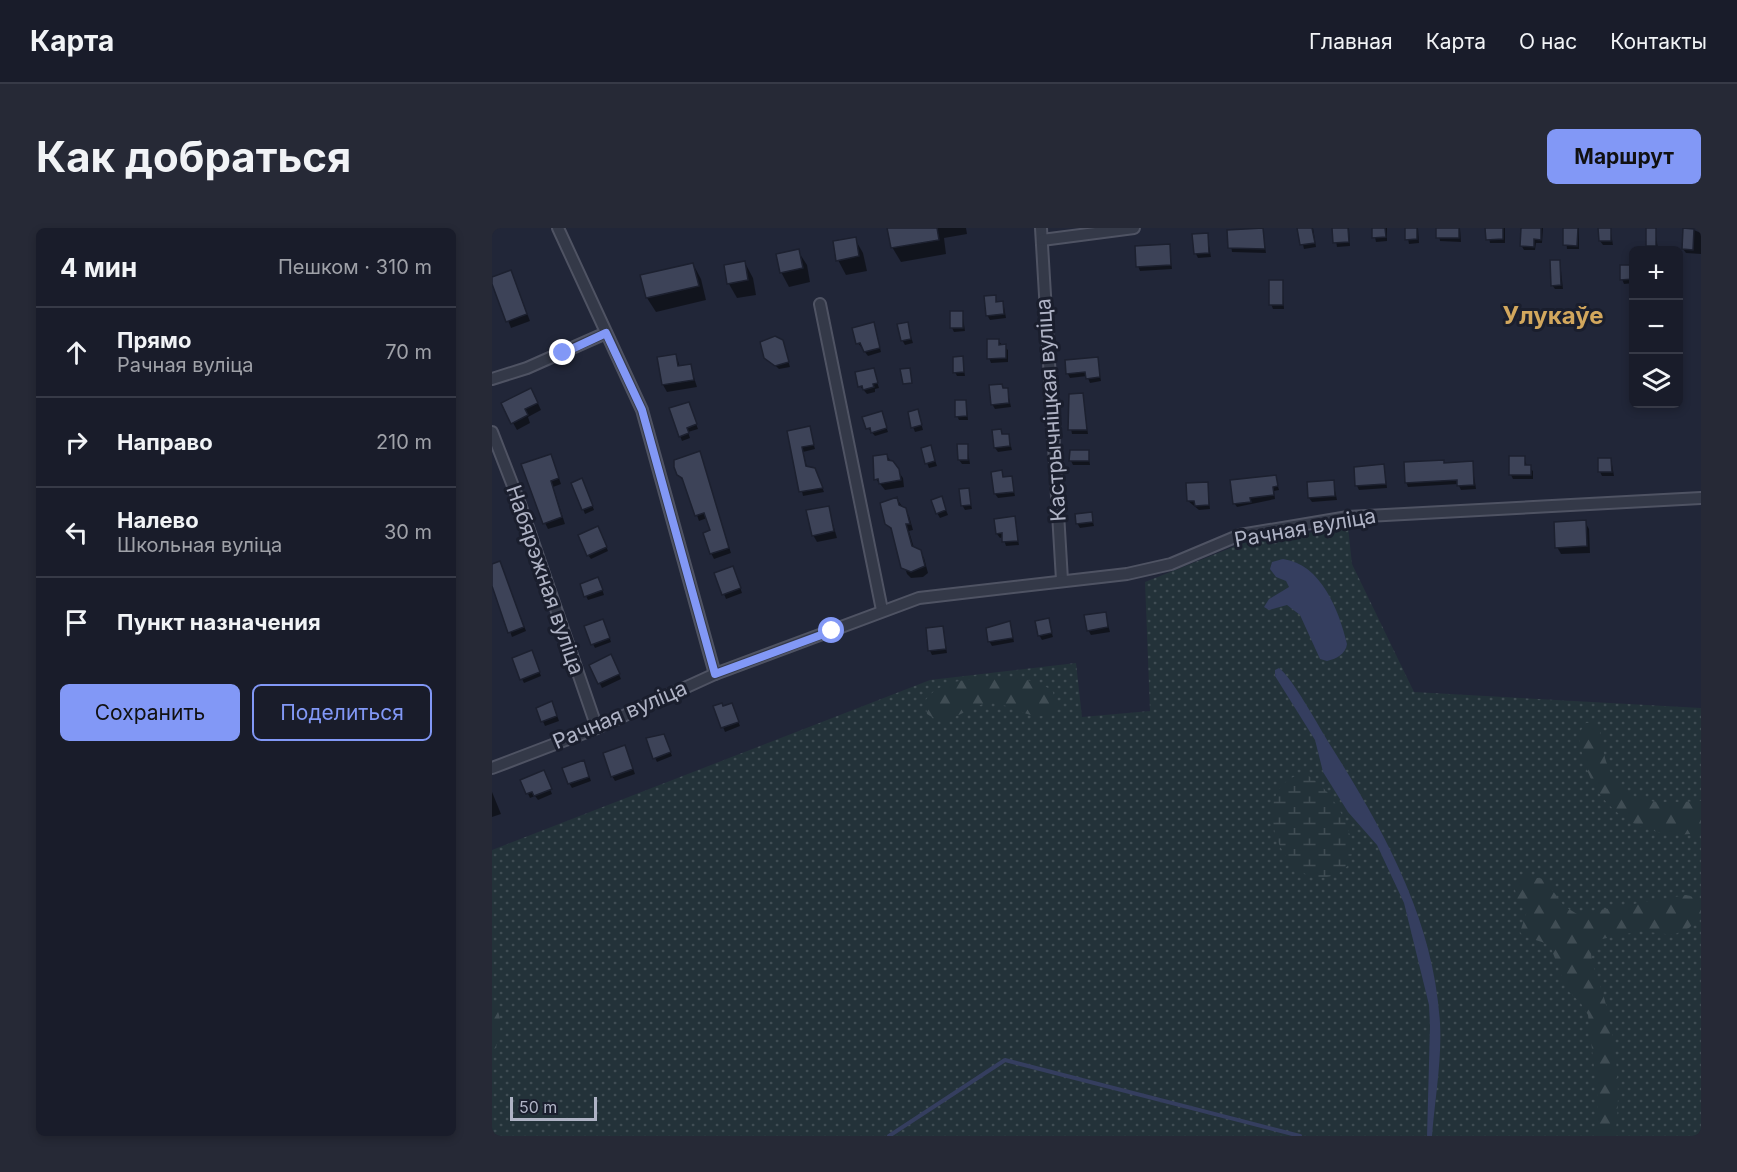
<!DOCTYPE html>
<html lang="ru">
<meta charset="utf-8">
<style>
:root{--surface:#191c2a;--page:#262936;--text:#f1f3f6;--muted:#9fa1a8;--line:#373a47;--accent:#8298f6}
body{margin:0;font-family:Inter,sans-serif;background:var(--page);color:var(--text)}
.controls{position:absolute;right:18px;top:18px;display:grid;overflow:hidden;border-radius:9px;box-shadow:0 3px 9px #0003}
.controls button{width:54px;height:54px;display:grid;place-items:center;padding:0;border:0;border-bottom:2px solid var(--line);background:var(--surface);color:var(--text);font:30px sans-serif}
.scale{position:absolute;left:18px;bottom:15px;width:87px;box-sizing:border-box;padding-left:6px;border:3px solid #afb3c5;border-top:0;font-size:16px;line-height:21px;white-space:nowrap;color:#afb3c5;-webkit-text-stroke:4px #1a1e2d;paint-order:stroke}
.stop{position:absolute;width:18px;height:18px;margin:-14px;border:4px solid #8298f6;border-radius:50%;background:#fff}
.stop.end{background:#8298f6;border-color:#fff;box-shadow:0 2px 6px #0008}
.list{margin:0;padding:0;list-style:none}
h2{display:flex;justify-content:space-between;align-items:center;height:78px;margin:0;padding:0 24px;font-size:26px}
h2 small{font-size:20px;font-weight:400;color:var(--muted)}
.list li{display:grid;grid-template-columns:39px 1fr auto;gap:18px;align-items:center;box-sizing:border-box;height:90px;padding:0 24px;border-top:2px solid var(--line)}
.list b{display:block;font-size:22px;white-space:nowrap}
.list p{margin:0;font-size:20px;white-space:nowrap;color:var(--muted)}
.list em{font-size:20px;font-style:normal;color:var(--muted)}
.actions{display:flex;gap:12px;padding:18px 24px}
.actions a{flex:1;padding:14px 0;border:2px solid var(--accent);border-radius:9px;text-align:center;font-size:21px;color:var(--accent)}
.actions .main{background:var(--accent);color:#111}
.icon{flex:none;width:33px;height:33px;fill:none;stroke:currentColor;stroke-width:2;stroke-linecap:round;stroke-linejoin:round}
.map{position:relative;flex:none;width:1209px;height:908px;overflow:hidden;border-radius:9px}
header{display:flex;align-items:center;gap:36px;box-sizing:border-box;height:84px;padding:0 30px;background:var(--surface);border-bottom:2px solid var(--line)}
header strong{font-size:28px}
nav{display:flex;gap:33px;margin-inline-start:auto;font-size:21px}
.intro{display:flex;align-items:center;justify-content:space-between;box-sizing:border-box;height:144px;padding:0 36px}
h1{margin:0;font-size:42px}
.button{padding:15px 27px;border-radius:9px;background:var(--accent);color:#111;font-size:21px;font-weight:700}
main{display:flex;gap:36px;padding:0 36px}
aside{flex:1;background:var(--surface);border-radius:9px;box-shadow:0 3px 9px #0003}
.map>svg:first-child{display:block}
</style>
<header>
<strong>Карта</strong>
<nav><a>Главная</a><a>Карта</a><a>О нас</a><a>Контакты</a></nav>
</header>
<div class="intro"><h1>Как добраться</h1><a class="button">Маршрут</a></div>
<main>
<aside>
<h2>4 мин<small>Пешком · 310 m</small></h2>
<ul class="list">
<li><svg class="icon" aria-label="ahead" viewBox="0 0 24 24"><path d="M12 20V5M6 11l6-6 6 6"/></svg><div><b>Прямо</b><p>Рачная вуліца</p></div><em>70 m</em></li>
<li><svg class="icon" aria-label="right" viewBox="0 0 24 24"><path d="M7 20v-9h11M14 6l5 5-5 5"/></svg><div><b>Направо</b></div><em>210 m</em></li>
<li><svg class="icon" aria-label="left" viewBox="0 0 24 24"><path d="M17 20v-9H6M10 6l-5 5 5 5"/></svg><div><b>Налево</b><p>Школьная вуліца</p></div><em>30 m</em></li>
<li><svg class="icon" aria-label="arrive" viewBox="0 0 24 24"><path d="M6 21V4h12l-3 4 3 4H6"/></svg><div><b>Пункт назначения</b></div></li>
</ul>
<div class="actions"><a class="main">Сохранить</a><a>Поделиться</a></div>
</aside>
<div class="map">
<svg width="1209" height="908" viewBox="0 0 1209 908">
<defs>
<pattern id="grass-dots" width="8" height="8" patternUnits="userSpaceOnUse" patternTransform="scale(1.5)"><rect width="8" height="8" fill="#233239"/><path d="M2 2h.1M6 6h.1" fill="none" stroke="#404d54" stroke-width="1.8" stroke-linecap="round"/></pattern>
<pattern id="forest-firs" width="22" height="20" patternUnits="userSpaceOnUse" patternTransform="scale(1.5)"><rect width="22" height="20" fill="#233239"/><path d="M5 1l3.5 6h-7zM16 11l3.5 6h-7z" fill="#404d54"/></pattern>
<pattern id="wetland-marsh" width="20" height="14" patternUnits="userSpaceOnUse" patternTransform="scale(1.5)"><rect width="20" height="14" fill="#233239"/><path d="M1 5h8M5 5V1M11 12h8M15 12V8" fill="none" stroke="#404d54"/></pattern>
</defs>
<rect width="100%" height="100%" fill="#212638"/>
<path fill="url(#grass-dots)" d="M856 299 860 336 922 464 1209 480V908H0V622L438 452 584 435 590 489 658 483 653 354 751 315Z"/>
<g fill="url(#forest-firs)">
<path d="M490 450C513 450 544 448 561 464L564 480C548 501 520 475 500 475 476 475 458 503 435 486L433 473C446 454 469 452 490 450Z"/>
<path d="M1094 495H1101L1107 499C1110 507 1109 514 1111 522 1124 581 1162 575 1209 573V605C1141 615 1092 572 1087 505Z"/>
<path d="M1033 648 1052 651 1072 678 1085 686 1194 667 1209 671V688L1197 700 1181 707 1149 703 1110 711 1099 723C1099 739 1109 757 1113 773 1124 815 1130 864 1123 908H1104L1106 873 1096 787 1088 774 1075 762 1059 720 1053 715 1031 708 1028 704 1035 683 1025 671 1022 657Z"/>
<path d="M0 774C14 790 8 811 0 828Z"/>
</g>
<path fill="url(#wetland-marsh)" d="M811 546C838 552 882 628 847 645 790 674 750 557 811 546Z"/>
<g fill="#353e5f">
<path d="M791 331C829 336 847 382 855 416 854 426 844 431 835 433L828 431 808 387 795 377 777 382 772 379 777 371 797 359 794 353 784 349 778 341 780 334Z"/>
<path d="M787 440C800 449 827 499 837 515 891 601 942 691 948 795 950 832 943 871 940 908H935L938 798 937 777 912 675 885 617 856 584 831 544 823 512 783 448V442Z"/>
</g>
<g fill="#0007">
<path d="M397 0H474L475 6 452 10 454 26 409 34 400 19Z"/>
<path d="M770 0 774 25 740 24 737 4Z"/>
<path d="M807 0H821L824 19 812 21Z"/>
<path d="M842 0H857L858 18 845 19Z"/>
<path d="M881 0H895V13L884 14Z"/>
<path d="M914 0H926L927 15 917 16Z"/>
<path d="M946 0H968L969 14 948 13Z"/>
<path d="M995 0H1013V15H998Z"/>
<path d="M1030 0H1051L1050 15H1044L1043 22H1032L1029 17Z"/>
<path d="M1073 0H1087V21H1075Z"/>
<path d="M1118 0 1121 17H1111L1108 13Z"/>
<path d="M1163 2 1166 21 1158 22 1156 17Z"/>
<path d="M1202 2 1209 5V26L1194 25 1191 21Z"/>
<path d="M715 6 719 29 706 30 704 26Z"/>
<path d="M363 11 371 25 375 43 354 47 346 32Z"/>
<path d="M677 18 680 41 648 43 646 38Z"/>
<path d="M306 23 315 37 318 54 297 59 289 44Z"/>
<path d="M1068 34 1071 61H1063L1060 57Z"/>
<path d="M253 35 261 50 264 67 245 70 237 56Z"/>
<path d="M201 36 209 51 214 72 164 84 155 70Z"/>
<path d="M1141 38 1142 55 1132 56 1130 51Z"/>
<path d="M0 51H22L38 93 19 100Z"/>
<path d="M790 54 792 81H781L779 76Z"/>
<path d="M503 68 505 75 510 74 512 79 514 90 498 92 495 87Z"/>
<path d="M470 84 473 103 462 104 460 100Z"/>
<path d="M382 96 389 124 376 128 366 115Z"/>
<path d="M415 96 421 115 413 117 410 112Z"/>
<path d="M506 113 516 122V134L499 135 497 130Z"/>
<path d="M292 118 298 139 287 141 274 129Z"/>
<path d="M184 127 188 139 198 137 205 159 175 164 171 157 167 130Z"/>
<path d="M470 130 473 148H465L463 144Z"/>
<path d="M605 130 609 153 598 155 595 148 578 150 576 146Z"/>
<path d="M381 141 387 160 383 161V164L375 166 368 158Z"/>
<path d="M515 161 519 179 503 181 500 176Z"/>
<path d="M590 167 596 206H580L577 191Z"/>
<path d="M43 169 49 182 36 189 38 195 25 202 21 195Z"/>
<path d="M474 173 476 192H467L465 188Z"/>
<path d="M198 180 206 201 196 204 198 210 190 213 188 208Z"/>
<path d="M427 187 431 202 423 204 421 199Z"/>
<path d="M391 189 396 204 383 208 376 200Z"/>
<path d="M317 200 323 221 311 224 315 239 325 246 332 264 311 268 297 204Z"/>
<path d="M508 203 511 208 516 207 520 222 506 224 503 220Z"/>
<path d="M475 218 478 236H470L467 232Z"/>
<path d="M430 221 440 223 445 238 437 240Z"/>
<path d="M596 224 598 237H581L579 233Z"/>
<path d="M207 225 239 325 222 331 219 325 220 303 215 290 207 293 195 258 186 246Z"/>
<path d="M395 228 411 250 412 259 393 262 384 251Z"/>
<path d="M1032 230 1035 238 1041 243V251H1021L1019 247Z"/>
<path d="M1119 231 1122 248H1110L1108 244Z"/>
<path d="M61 233 69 256 61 259 73 296 56 301 53 295Z"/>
<path d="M980 235 984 261 969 262 966 256 916 259 914 254Z"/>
<path d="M892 238 895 260 867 262 865 258Z"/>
<path d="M509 244 512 251 519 250 523 268 506 270 503 266Z"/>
<path d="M783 248 787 262 782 263 783 271 745 279 742 275Z"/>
<path d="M841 253 845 272 820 274 817 270Z"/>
<path d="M715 255 718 281 707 282 696 273Z"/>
<path d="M92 256 102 282 93 286 91 281Z"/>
<path d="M476 261 480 281 473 282 470 277Z"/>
<path d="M405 271 417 288 421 302 417 303 422 320 427 323 432 330 436 345 431 349 419 350 415 346 402 305 395 296Z"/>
<path d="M451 274 456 287 448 290 445 285Z"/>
<path d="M336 279 345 310 325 314 321 307Z"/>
<path d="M599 286 602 298 588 300 585 295Z"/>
<path d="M522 290 527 317 514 318 511 309 508 310 505 306Z"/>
<path d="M1093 294 1097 301 1098 325 1069 326 1065 319Z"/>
<path d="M108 304 116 323 99 331 96 327Z"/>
<path d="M0 338 9 339 34 403 20 409 0 354Z"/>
<path d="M243 345 250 365 234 371 224 346Z"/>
<path d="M108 355 112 367 96 372 94 368Z"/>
<path d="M613 385 618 404 599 407 596 402Z"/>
<path d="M556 392 561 409 550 412 547 407Z"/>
<path d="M518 395 522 414 500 418 497 413Z"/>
<path d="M113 397 119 414 103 420 101 416Z"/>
<path d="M451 400 455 425 440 427 438 423Z"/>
<path d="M41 428 49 448 32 455 30 451Z"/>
<path d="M121 433 129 451 110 460 99 437Z"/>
<path d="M239 476 248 498 233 504 223 479Z"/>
<path d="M62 479 67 493 53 498 45 480Z"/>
<path d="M174 512 180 528 165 534 163 530Z"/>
<path d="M135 523 143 546 123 553 120 548Z"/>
<path d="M94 539 99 553 80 560 77 555Z"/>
<path d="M52 546 60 566 46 572 43 568 38 570 30 553Z"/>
<path d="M0 564 9 586 0 589Z"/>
</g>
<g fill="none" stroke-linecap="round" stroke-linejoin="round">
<path stroke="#353e5f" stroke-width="4" d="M397 908 513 832 808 908"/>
</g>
<g fill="#3d4358" stroke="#1c202f" stroke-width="1.5">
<path d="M395 0H445L447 12 399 20Z"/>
<path d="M771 0 773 21 736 20 735 2Z"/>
<path d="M805 0H820L823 15 808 17Z"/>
<path d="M840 0H856L857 14 841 15Z"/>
<path d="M880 0H893L894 9 880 10Z"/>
<path d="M913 0H925V11L913 12Z"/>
<rect x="944" y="0" width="23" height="10"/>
<path d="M993 0H1011V11L994 12Z"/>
<path d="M1029 0H1049V12L1042 11V19L1028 18Z"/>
<path d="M1071 0H1086L1085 18 1071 17Z"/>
<path d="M1106 0H1119V13H1107Z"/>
<rect x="1154" y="0" width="10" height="18"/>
<path d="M1191 0 1202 1 1201 22 1190 21Z"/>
<path d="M716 5 717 25 702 26 700 6Z"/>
<path d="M364 9 367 28 344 33 341 13Z"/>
<path d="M678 16 679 37 644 39 643 18Z"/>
<path d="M307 21 311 40 288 45 284 26Z"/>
<path d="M1058 32H1068L1069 57 1059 58Z"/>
<path d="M253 33 256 52 235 56 232 37Z"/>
<path d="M201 35 207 58 154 70 148 47Z"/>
<path d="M1128 37H1142V51L1128 52Z"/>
<path d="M19 42 35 86 14 94 0 56V49Z"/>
<rect x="777" y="52" width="14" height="25"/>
<path d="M504 67V74L511 73 512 86 494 88 492 68Z"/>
<rect x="458" y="83" width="13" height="17"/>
<path d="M382 94 388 120 372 124 368 115 364 116 360 100Z"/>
<path d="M416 94 419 111 409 113 405 96Z"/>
<path d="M283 108 291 112 297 134 283 138 272 130 268 114Z"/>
<path d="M495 111H507V117L514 116V130L495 131Z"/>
<path d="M184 126 186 138 199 136 202 152 170 157 165 129Z"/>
<path d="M471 128 472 144 461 145V129Z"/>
<path d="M606 129 608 149 594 151 593 144 574 146 573 132Z"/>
<path d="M382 140 386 155 381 156 382 159 371 162 370 158 366 159 363 144Z"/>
<path d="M418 140 420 155 411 156 408 141Z"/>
<path d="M510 156 511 160H516L517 175 499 177 497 157Z"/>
<path d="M39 160 46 175 33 181 36 187 19 196 9 175Z"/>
<path d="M591 165 595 202H576L577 166Z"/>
<path d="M463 172H474L475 188 463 189Z"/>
<path d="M197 174 205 196 195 200 197 205 187 209 177 180Z"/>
<path d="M426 181 430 197 419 200 416 184Z"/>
<path d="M390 183 395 200 379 205 378 200 374 201 370 189Z"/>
<path d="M318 198 322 217 310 219 314 238 323 240 331 260 307 264 295 203Z"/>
<path d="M509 201 510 206H517L518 218 502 220 500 202Z"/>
<path d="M465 216H476V232H466Z"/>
<path d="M439 217 443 233 433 236 429 220Z"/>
<path d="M578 222H597V233H577Z"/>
<path d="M208 223 237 320 218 326 211 305 218 302 212 285 203 288 190 250 185 247 182 239V232Z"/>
<path d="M59 226 67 250 59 253 70 289 51 296 29 236Z"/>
<path d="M395 226 396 232 401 233 407 241 409 252 387 256 386 251 382 252 381 228Z"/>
<path d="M1017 228H1033V237H1039V247H1017Z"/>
<path d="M1106 230H1119L1120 244H1106Z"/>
<path d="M952 232V235L981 233 982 257 965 258V252L913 255 912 234Z"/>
<path d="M892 236 894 256 863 258 862 239Z"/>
<path d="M510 242 511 249 520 248 522 264 502 266 499 244Z"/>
<path d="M784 247 786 258 781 259 782 267 758 270 759 274 741 276 738 252Z"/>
<path d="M90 250 101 278 90 282 79 255Z"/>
<path d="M842 252 843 268 816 270 815 254Z"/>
<path d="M716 254 717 277 703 278 702 273H695L694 255Z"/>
<path d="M477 260 479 277 469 278 467 261Z"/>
<path d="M450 268 454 282 444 286 439 272Z"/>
<path d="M405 269 407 277 414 280 418 296H414L420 318 429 322 433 338 419 344 409 340 399 300 393 296 388 275Z"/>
<path d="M337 278 342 303 320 308 314 282Z"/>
<path d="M600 284 601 294 584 296 583 286Z"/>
<path d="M523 288 526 313 510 314V305L504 306 502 291Z"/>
<path d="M1094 292 1095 318 1063 320 1062 294Z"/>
<path d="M106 298 115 319 95 328 86 307Z"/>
<path d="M8 333 32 399 16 405 0 358V336Z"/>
<path d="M241 338 249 360 230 367 222 345Z"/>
<path d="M106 349 111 362 92 369 88 356Z"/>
<path d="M614 384 616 399 595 403 592 387Z"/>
<path d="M557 390 560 405 546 408 543 393Z"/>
<path d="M111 391 118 410 99 417 92 398Z"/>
<path d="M518 393 521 410 496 414 494 400Z"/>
<path d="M451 398 454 421 436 423 434 400Z"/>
<path d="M40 422 48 444 28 452 20 430Z"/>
<path d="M119 426 128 446 106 456 97 437Z"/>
<path d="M60 473 65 488 49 494 44 480Z"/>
<path d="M230 475 231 478 240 475 247 494 229 500 221 478Z"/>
<path d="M172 506 179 524 161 531 154 510Z"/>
<path d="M133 517 141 541 119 549 111 525Z"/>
<path d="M92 532 97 549 76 556 70 540Z"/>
<path d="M52 542 60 561 42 568 40 564 34 566 28 552Z"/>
</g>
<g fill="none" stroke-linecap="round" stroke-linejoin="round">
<defs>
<g id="minor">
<path d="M66 0 150 182 223 446"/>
<path d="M549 0 570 352"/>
<path d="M550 12 642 0"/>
<path d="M328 76 390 382"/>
<path d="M0 151 35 140 114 105"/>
<path d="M0 204 28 276 105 500"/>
<path d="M0 540 105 500 223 446 427 370 635 346 679 336 748 307 856 289 1209 270"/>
</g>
</defs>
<use href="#minor" stroke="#4f5363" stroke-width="14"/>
<use href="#minor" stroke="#343948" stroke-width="10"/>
</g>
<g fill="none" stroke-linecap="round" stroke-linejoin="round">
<path stroke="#8298f6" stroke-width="8" d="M71 125 114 105 150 182 223 446 340 403"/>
</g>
<g text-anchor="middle" stroke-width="6" stroke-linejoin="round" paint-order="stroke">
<g font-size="21" fill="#afb3c5" stroke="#1a1e2d">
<text transform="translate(559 182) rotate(-94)" y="7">Кастрычніцкая вуліца</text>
<text transform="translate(813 300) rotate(-10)" y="7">Рачная вуліца</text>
<text transform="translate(53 352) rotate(71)" y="7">Набярэжная вуліца</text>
<text transform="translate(128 487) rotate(-23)" y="7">Рачная вуліца</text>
</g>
<g font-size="24" font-weight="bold" fill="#d2a75d" stroke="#1a1e2d">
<text x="1061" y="96">Улукаўе</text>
</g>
</g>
</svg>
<div class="controls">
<button>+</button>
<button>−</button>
<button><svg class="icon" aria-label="layers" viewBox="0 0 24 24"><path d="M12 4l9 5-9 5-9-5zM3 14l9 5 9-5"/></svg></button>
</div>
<div class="scale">50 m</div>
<div class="stop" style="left:340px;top:403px"></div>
<div class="stop end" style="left:71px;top:125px"></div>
</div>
</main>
